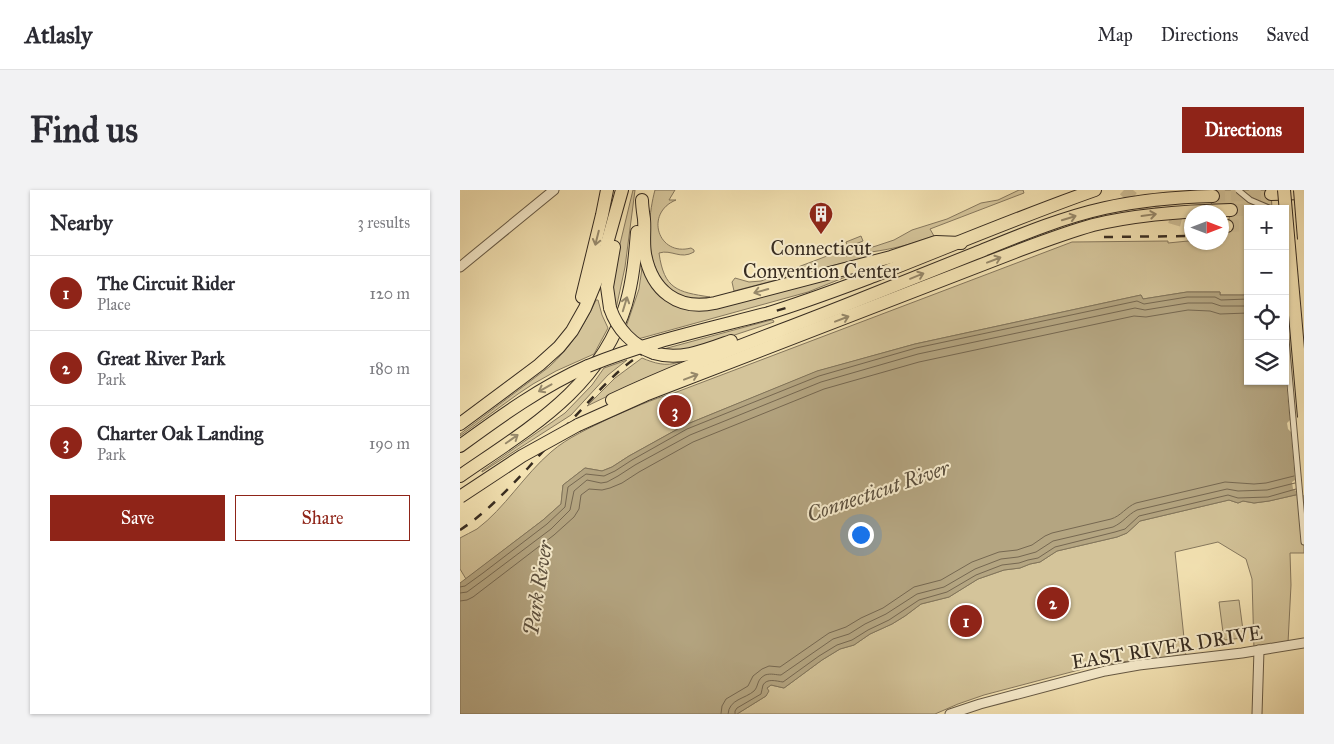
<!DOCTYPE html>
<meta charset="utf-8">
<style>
:root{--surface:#fff;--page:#f2f2f3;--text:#2b2b33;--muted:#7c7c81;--line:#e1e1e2;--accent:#8f2418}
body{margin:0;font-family:"IM FELL Great Primer",serif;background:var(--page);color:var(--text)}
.controls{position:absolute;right:15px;top:15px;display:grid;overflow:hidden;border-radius:0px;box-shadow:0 1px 4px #0004}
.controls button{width:45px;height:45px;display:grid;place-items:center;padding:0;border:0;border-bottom:1px solid var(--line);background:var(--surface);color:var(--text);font:25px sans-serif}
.compass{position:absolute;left:724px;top:15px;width:45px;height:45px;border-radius:50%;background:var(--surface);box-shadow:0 1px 4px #0004;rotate:90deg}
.you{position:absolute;left:400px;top:344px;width:18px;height:18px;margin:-12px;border:4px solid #fff;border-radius:50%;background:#1a73e8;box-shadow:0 0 0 8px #1a73e833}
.badge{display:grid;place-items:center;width:32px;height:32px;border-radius:50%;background:var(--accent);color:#fff;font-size:16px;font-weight:700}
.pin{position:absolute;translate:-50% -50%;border:2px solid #fff;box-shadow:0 1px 5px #0006}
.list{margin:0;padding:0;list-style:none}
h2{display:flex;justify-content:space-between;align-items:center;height:65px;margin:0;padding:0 20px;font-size:21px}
h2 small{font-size:16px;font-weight:400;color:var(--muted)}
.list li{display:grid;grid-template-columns:32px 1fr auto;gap:15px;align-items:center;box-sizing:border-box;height:75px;padding:0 20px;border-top:1px solid var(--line)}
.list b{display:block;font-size:19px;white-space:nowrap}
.list p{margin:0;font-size:16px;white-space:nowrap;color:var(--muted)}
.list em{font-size:16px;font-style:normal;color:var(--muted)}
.actions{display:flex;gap:10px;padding:15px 20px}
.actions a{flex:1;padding:11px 0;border:1px solid var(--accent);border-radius:0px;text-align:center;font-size:18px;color:var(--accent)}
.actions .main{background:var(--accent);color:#fff}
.icon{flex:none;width:28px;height:28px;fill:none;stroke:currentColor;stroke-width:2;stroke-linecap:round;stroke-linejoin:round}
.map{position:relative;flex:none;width:844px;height:524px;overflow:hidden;border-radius:0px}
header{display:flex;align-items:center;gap:30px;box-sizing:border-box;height:70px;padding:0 25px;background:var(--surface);border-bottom:1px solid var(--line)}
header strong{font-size:24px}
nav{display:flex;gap:28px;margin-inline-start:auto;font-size:18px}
.intro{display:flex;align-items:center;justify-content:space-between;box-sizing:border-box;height:120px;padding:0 30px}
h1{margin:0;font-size:35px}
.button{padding:12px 22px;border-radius:0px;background:var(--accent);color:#fff;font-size:18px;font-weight:700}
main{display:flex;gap:30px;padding:0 30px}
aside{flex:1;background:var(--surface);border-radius:0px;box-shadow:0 1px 4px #0004}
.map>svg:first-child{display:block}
</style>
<header>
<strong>Atlasly</strong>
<nav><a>Map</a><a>Directions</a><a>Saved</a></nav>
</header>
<div class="intro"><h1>Find us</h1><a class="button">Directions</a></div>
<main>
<aside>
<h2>Nearby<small>3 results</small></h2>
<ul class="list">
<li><span class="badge">1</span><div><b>The Circuit Rider</b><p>Place</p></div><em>120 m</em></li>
<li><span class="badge">2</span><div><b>Great River Park</b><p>Park</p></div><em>180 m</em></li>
<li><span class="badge">3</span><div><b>Charter Oak Landing</b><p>Park</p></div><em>190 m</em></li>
</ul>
<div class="actions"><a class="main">Save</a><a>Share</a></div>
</aside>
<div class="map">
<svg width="844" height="524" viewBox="0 0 844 524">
<rect width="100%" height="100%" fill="#f4e3b3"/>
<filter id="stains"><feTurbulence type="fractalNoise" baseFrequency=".004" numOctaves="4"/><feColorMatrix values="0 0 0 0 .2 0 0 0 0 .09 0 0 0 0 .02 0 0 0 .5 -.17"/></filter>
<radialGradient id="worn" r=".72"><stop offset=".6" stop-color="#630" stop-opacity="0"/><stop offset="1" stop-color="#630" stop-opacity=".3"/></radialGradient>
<g fill="#d4c49a" stroke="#86785e">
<path d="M173 0H175L165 77 156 119 151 100 154 79Z"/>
<path d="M195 0H215L209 10H216C184 23 198 67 231 58L234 60V62C220 70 212 59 199 63 204 99 217 102 250 107 186 119 183 44 195 0Z"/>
<path d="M559 0H563L564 3 470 39 474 46C453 54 433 59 411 62V66L339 84 274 101 272 92 275 88 289 92 301 91 375 63 376 66 385 63 386 66 395 62 416 56 434 50 452 40 487 29 521 13 538 10Z"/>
<path d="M754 0H811L812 19H788V108H786V105H760V102H727L683 109 681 105 455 154 358 181 225 235 169 266 152 277 142 281 125 278 103 295 101 314 83 330 6 389 0 379V348C6 345 11 342 17 339 45 318 64 285 91 262 108 247 130 238 150 228 171 219 192 209 214 203L612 52 708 51V53L728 51H731L732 52H762L764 51 772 15H751Z"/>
<path d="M401 46 403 51 388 57 386 52Z"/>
<path d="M182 78H184L216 116 392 83 393 84 348 102 178 149 166 137 179 99Z"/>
<path d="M136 110H138L142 125 148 138 134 164 96 181 73 194 58 204 0 246V244L89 177C110 158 124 136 136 110Z"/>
<path d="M311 130H313L314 132 226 161 200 160Z"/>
<path d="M182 168C194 173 206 177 219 172L220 174 179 191 127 216 155 188Z"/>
<path d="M167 170 148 185 111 225 22 282V281L105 223 132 195 144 178Z"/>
<path d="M844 303V363H830L831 395 828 453 794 460 792 389 786 369 758 352 715 362 726 467 684 472 683 469 634 476 524 505 498 514 475 524H277L306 506 307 498 311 495 324 498 362 470 380 459 394 455 410 444 432 434 445 426 461 414 489 407 518 389 544 380 560 378 570 374 580 372 597 361 657 347 667 343 680 331 769 310 778 313 783 311 794 313 809 311Z"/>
<path d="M779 410 784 448 764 450 759 412Z"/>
</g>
<path fill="#b4a581" stroke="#82755b" d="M727 102H760V105H786V108H788V191H825V102L844 303 809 311 794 313 783 311 778 313 769 310 680 331 667 343 657 347 597 361 580 372 570 374 560 378 544 380 518 389 489 407 461 414 445 426 432 434 410 444 394 455 380 459 362 470 324 498 311 495 307 498 309 501 306 506 277 524H0V393L83 330 101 314 103 295 125 278 142 281 152 277 169 266 225 235 357 181 455 154 681 105 683 109Z"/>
<path fill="#f4e3b3" d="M844 96V305L837 307 836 301 833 299 832 292 835 290 831 242 828 239 827 233 830 230 825 182V100Z"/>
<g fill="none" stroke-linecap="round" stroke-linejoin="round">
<g stroke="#766851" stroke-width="1">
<path d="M0 397 5 396 23 383 87 334 105 317 108 297 126 284 144 286 155 281 172 270 227 239 359 186 456 158 677 111 684 114 727 107H755L761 110 788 109"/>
<path d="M0 403 7 402 26 388 91 339 110 320 114 301 127 290 141 293 147 292 158 286 175 275 230 245 361 192 458 164 675 118 685 120 728 113H752L761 116H788"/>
<path d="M0 411 7 410 13 407 94 345 114 327 119 319 121 305 129 299 142 300 150 298 162 293 179 282 233 252 364 199 459 172 674 126 686 127 728 120 750 121 760 124 788 123"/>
<path d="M261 524 262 516 266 509 288 496 293 486 302 479 309 476 320 477 369 443 386 437 401 428 423 418 454 397 481 390 512 372 539 362 557 360 572 355 585 346 592 343 651 329C661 326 666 317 676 313L765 292 794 294 806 293 834 286"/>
<path d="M268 524C269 509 285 509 294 501 299 496 296 490 305 485 311 483 316 485 321 485L373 449 389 444 405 434 426 424 457 404 484 397 515 379 541 369 558 367 576 362 593 351 653 337C664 332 667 325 677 320L767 299 778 301 807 300 835 293"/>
<path d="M275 524V521L277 518 301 504C302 501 302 498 303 495 307 488 316 491 323 492L359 466 377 455 392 450 408 440 429 430 459 410 487 402 516 385 542 375 559 373 568 370 578 368 595 357 655 342 665 339 679 326 768 305 778 308 808 307 836 299"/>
</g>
<g stroke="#cebe96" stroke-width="12" stroke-dasharray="12 6" stroke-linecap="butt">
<path d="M664 0C683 18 706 28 732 33"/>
<path d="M753 6 811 4"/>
<path d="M771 20H788"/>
<path d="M767 36 788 35"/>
</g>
<defs>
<path id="pedestrian" d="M825 138 844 352"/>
<g id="tertiary">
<path d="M0 77 94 0"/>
<path d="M490 524 520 514 645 481 679 475 782 463 844 453"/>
<path d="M797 524 799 460"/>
</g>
<g id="motorway">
<path d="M811 4 844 3"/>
<path d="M182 10C182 16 183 22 184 29 185 41 183 52 185 64 192 101 218 121 255 113L431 67 476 52 501 53"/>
<path d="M762 36H767"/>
<path d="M122 107 142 25 147 0"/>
<path d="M150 118 147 97 154 57"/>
<path d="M309 123C345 112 379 99 414 86 488 57 561 26 635 0"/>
<path d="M194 163C220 171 246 160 271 151"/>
<path d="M152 210C228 174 308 146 386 115 430 97 473 80 516 63 558 46 600 28 645 18 681 10 716 7 753 6"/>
<path d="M0 234 79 175 99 157 112 141 125 118 137 89 162 0"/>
<path d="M118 235 185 205 560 60C584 51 608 42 633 35 678 24 724 21 771 20"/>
<path d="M0 256C41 226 81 197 128 176"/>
<path d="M0 286C68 239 141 198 166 114 173 90 175 66 177 42"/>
</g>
</defs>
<use href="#pedestrian" stroke="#665a46" stroke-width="7"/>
<use href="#tertiary" stroke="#665a46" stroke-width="11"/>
<use href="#motorway" stroke="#372c21" stroke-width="14"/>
<use href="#pedestrian" stroke="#f8edce" stroke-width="5"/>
<use href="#tertiary" stroke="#f8edce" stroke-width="9"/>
<use href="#motorway" stroke="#f4e3b3" stroke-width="12"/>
<g stroke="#372c21" stroke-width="2.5" stroke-dasharray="9 9" stroke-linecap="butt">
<path d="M644 47 732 46"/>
<path d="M762 47H765"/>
<path d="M825 48H844"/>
<path d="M0 340C26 323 47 300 68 278 86 258 104 238 122 219 148 191 170 166 205 152L326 118"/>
</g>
<defs>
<path id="pedestrian-bridge" d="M778 0 790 10 811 19"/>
<g id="motorway-bridge">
<path d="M824 0 844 227"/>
<path d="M840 0 844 49"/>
<path d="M150 118C157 139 173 156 194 163"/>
<path d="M128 176C186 152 248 139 309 123"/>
<path d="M0 307 62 266 118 235"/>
</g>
</defs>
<use href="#pedestrian-bridge" stroke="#665a46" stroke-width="7" stroke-linecap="butt"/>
<use href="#motorway-bridge" stroke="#372c21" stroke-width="14" stroke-linecap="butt"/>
<use href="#pedestrian-bridge" stroke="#f8edce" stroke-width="5"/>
<use href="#motorway-bridge" stroke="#f4e3b3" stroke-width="12"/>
</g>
<defs><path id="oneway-shaft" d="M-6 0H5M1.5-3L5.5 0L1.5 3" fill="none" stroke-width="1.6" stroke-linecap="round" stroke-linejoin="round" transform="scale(1.25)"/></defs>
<g stroke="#96886a">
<use href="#oneway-shaft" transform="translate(689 25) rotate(-8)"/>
<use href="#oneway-shaft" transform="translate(609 28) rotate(-17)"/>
<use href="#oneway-shaft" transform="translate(137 48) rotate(104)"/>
<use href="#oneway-shaft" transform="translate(534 70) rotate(-21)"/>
<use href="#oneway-shaft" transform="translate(457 86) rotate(-22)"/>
<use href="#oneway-shaft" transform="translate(301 101) rotate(165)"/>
<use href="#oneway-shaft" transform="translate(165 114) rotate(-73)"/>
<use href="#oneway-shaft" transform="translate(382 129) rotate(-21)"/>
<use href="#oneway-shaft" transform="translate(231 187) rotate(-21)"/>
<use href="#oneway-shaft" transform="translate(85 198) rotate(151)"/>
<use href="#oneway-shaft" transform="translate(52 249) rotate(-35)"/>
</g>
<defs>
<symbol id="building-pin" viewBox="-11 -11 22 30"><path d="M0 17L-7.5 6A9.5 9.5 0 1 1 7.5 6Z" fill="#8f2418" stroke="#f8edce"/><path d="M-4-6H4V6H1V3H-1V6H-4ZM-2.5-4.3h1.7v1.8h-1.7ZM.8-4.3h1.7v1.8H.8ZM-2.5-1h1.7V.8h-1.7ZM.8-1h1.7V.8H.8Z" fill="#fff"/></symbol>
</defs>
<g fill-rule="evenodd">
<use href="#building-pin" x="347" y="10" width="28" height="38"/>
</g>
<g text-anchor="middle" stroke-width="4" stroke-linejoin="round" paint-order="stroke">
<g font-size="20" fill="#372c21" stroke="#f8edce">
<text x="361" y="65">Connecticut<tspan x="361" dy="23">Convention Center</tspan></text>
</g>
<g font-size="20" fill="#372c21" stroke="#f8edce">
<text transform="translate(707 457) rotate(-9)" y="7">EAST RIVER DRIVE</text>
</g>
<g font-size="21" font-style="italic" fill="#5c503e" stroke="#f8edce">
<text transform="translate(418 301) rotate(-19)" y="7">Connecticut River</text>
<text transform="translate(78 398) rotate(-81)" y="7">Park River</text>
</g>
</g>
<rect width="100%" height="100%" filter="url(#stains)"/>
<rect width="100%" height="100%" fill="url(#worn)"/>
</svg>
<div class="controls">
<button>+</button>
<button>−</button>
<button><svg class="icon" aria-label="locate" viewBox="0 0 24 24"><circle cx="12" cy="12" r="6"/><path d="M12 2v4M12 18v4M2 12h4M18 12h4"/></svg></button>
<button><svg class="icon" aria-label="layers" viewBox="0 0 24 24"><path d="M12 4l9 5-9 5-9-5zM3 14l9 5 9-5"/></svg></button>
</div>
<svg class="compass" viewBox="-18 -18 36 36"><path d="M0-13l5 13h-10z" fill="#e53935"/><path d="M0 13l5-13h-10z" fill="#7c7c81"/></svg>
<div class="you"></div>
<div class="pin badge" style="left:506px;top:431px">1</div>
<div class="pin badge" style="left:593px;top:413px">2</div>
<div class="pin badge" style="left:215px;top:221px">3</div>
</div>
</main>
